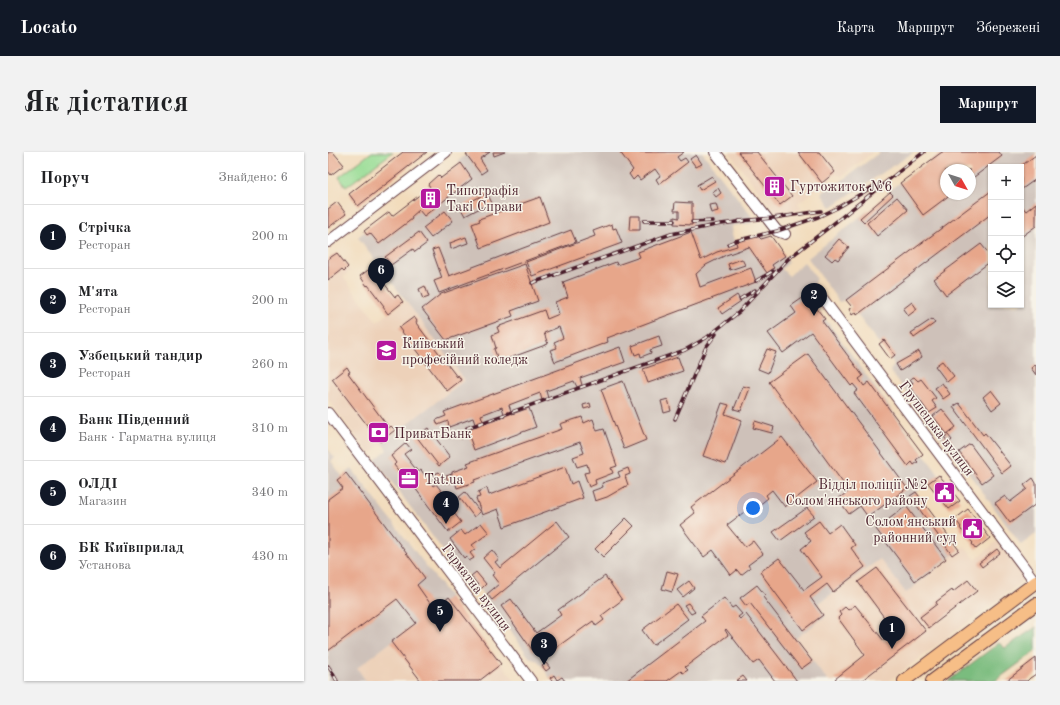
<!DOCTYPE html>
<html lang="uk">
<meta charset="utf-8">
<style>
:root{--surface:#fff;--page:#f2f2f2;--text:#202124;--muted:#757577;--line:#e0e0e0;--accent:#111827}
body{margin:0;font-family:"Old Standard TT",serif;background:var(--page);color:var(--text)}
.controls{position:absolute;right:12px;top:12px;display:grid;overflow:hidden;border-radius:0px;box-shadow:0 1px 3px #0004}
.controls button{width:36px;height:36px;display:grid;place-items:center;padding:0;border:0;border-bottom:1px solid var(--line);background:var(--surface);color:var(--text);font:20px sans-serif}
.compass{position:absolute;left:612px;top:12px;width:36px;height:36px;border-radius:50%;background:var(--surface);box-shadow:0 1px 3px #0004;rotate:129deg}
.you{position:absolute;left:425px;top:356px;width:14px;height:14px;margin:-10px;border:3px solid #fff;border-radius:50%;background:#1a73e8;box-shadow:0 0 0 6px #1a73e833}
.badge{display:grid;place-items:center;width:26px;height:26px;border-radius:50%;background:var(--accent);color:#fff;font-size:13px;font-weight:700}
.pin{position:absolute;translate:-50% -33px;filter:drop-shadow(0 1px 2px #0008)}
.pin::after{content:'';position:absolute;top:21px;width:14px;height:12px;background:inherit;clip-path:polygon(0 0,100% 0,50% 100%)}
.list{margin:0;padding:0;list-style:none}
h2{display:flex;justify-content:space-between;align-items:center;height:52px;margin:0;padding:0 16px;font-size:17px}
h2 small{font-size:13px;font-weight:400;color:var(--muted)}
.list li{display:grid;grid-template-columns:26px 1fr auto;gap:12px;align-items:center;box-sizing:border-box;height:64px;padding:0 16px;border-top:1px solid var(--line)}
.list b{display:block;font-size:15px;white-space:nowrap}
.list p{margin:0;font-size:13px;white-space:nowrap;color:var(--muted)}
.list em{font-size:13px;font-style:normal;color:var(--muted)}
.icon{flex:none;width:22px;height:22px;fill:none;stroke:currentColor;stroke-width:2;stroke-linecap:round;stroke-linejoin:round}
.map{position:relative;flex:none;width:708px;height:529px;overflow:hidden;border-radius:0px}
header{display:flex;align-items:center;gap:24px;box-sizing:border-box;height:56px;padding:0 20px;background:var(--accent);color:#fff}
header strong{font-size:19px}
nav{display:flex;gap:22px;margin-inline-start:auto;font-size:14px}
.intro{display:flex;align-items:center;justify-content:space-between;box-sizing:border-box;height:96px;padding:0 24px}
h1{margin:0;font-size:28px}
.button{padding:10px 18px;border-radius:0px;background:var(--accent);color:#fff;font-size:14px;font-weight:700}
main{display:flex;gap:24px;padding:0 24px}
aside{flex:1;background:var(--surface);border-radius:0px;box-shadow:0 1px 3px #0004}
.map>svg:first-child{display:block}
</style>
<header>
<strong>Locato</strong>
<nav><a>Карта</a><a>Маршрут</a><a>Збережені</a></nav>
</header>
<div class="intro"><h1>Як дістатися</h1><a class="button">Маршрут</a></div>
<main>
<aside>
<h2>Поруч<small>Знайдено: 6</small></h2>
<ul class="list">
<li><span class="badge">1</span><div><b>Стрічка</b><p>Ресторан</p></div><em>200 m</em></li>
<li><span class="badge">2</span><div><b>М'ята</b><p>Ресторан</p></div><em>200 m</em></li>
<li><span class="badge">3</span><div><b>Узбецький тандир</b><p>Ресторан</p></div><em>260 m</em></li>
<li><span class="badge">4</span><div><b>Банк Південний</b><p>Банк · Гарматна вулиця</p></div><em>310 m</em></li>
<li><span class="badge">5</span><div><b>ОЛДІ</b><p>Магазин</p></div><em>340 m</em></li>
<li><span class="badge">6</span><div><b>БК Київприлад</b><p>Установа</p></div><em>430 m</em></li>
</ul>
</aside>
<div class="map">
<svg width="708" height="529" viewBox="0 0 708 529">
<rect width="100%" height="100%" fill="#f7f3e8"/>
<filter id="ink" filterUnits="userSpaceOnUse"><feTurbulence type="fractalNoise" baseFrequency=".025" numOctaves="2"/><feDisplacementMap in="SourceGraphic" scale="8" xChannelSelector="R" yChannelSelector="G"/><feConvolveMatrix kernelMatrix="1 2 1 2 8 2 1 2 1" color-interpolation-filters="sRGB"/></filter>
<filter id="wash" filterUnits="userSpaceOnUse"><feTurbulence type="fractalNoise" baseFrequency=".012" numOctaves="4" result="noise"/><feDisplacementMap in="SourceGraphic" scale="16" xChannelSelector="R" yChannelSelector="G"/><feGaussianBlur stdDeviation="0.9" result="paint"/><feColorMatrix in="noise" values="0 0 0 0 0 0 0 0 0 0 0 0 0 0 0 0 0 1.4 0 .05"/><feComposite in="paint" operator="in"/></filter>
<g filter="url(#wash)">
<rect width="100%" height="100%" fill="#f2dbbb"/>
<g fill="#edd1b9">
<path d="M401 0H545L514 24 508 22 470 51 474 57 450 62 437 47Z"/>
<path d="M9 101 22 119 15 125 49 170 78 149 138 228 44 300H40L0 247V107Z"/>
<path d="M669 389 693 419 695 426 692 431 561 529H500L468 485 498 464 490 453 552 407 631 398 636 394 648 408Z"/>
<path d="M122 445 187 529H38L29 516Z"/>
</g>
<g fill="#cec1b9" fill-rule="evenodd">
<path d="M142 0H374L425 66V71L403 74 404 83 407 90 430 84H443L461 110 454 117 461 124 476 110 488 126 483 139 476 145 482 146 611 323 588 340 631 398 578 441 552 407 490 452 498 464 468 486 500 529H224L210 509 202 506 140 422 132 421 47 308 59 298 54 291 137 228 30 85 61 60 64 64 102 35 100 32 110 23 113 26 132 11 130 9Z"/>
<path d="M552 0H586L503 55 493 41 512 30Z"/>
<path d="M614 0H708V382L693 393 654 339 562 219 566 213 565 210 518 148 511 150 480 106 538 60H539L562 40V38ZM663 15H693V153H663ZM618 18H642V42H618Z"/>
<path d="M0 297 7 306 3 309 14 324 24 317 122 445 29 516 38 529H0Z"/>
</g>
<path fill="#99dd95" stroke="#727e60" d="M44 0H65L18 35 11 25Z"/>
<path fill="#7abc7e" stroke="#626e54" d="M708 475V499L667 529H620L671 491 677 496Z"/>
<g id="blocks">
<g fill="#e7a68a" fill-rule="evenodd">
<path d="M0 0H5L16 13 3 23 0 19Z"/>
<path d="M75 0H99L30 54 21 42Z"/>
<path d="M142 0H162L152 7 159 18 153 22 138 2Z"/>
<path d="M165 0H177L166 4Z"/>
<path d="M292 0H356L349 5 352 9 357 6 360 10 331 32 328 27 332 24 327 17 312 28 309 24 305 28 301 22 305 18Z"/>
<path d="M410 0H429L464 44 452 53Z"/>
<path d="M470 0H491L507 20 494 31Z"/>
<path d="M614 0H671L674 4 642 28V18H618V42H623L595 63 572 31Z"/>
<path d="M368 3 374 12 368 15 362 7Z"/>
<path d="M708 3V27L694 37 693 36V14Z"/>
<path d="M133 11 144 27 96 64 91 58 83 65 84 67 51 92 42 81 39 83 36 79 61 60 64 64 102 35 100 32 110 23 113 26Z"/>
<path d="M384 24 387 29 372 38 369 33Z"/>
<path d="M390 36 393 41 388 45 384 40Z"/>
<path d="M663 39V62L529 163 528 160 524 163 521 157 524 155 518 148Z"/>
<path d="M562 40 565 43 536 70 532 66Z"/>
<path d="M159 41 166 55 159 59 156 54 137 64 132 55Z"/>
<path d="M212 45 221 70 153 96 144 72 152 69 151 67Z"/>
<path d="M569 45 580 58 549 84 539 71Z"/>
<path d="M9 50 18 62 0 76V57Z"/>
<path d="M347 50 364 51V73L346 72V65L351 66V59H346Z"/>
<path d="M708 51V74L693 85V53L698 59Z"/>
<path d="M388 52 390 59 383 61 381 53Z"/>
<path d="M117 59 125 69 103 86 95 76Z"/>
<path d="M302 64H312V78H301Z"/>
<path d="M284 72 285 77 288 76 294 91 204 124 198 110 267 84 265 79Z"/>
<path d="M243 78 248 90 111 141 106 129 114 126 104 98 110 96 121 124Z"/>
<path d="M91 80 99 91 87 100 85 97 63 113 57 105Z"/>
<path d="M363 80 373 108 389 100 409 94 408 90 430 84 433 87 443 84 457 104 444 113 446 116 439 121 421 95 398 103 378 113 368 122 372 135 423 116 428 130 279 186 280 190 227 210 222 198 229 196 226 190 235 186 231 175 216 181 220 192 171 210 166 197 168 196 164 183 171 180 169 175 216 158 219 167 231 162 227 150 240 145 235 130 288 110 289 113 312 105 310 100Z"/>
<path d="M138 85 140 91 123 97 122 91Z"/>
<path d="M511 87 521 95 510 108 507 106 504 109 497 103Z"/>
<path d="M653 92 663 104V109L618 143 606 127Z"/>
<path d="M9 101 20 115 16 119 14 117 0 128V107Z"/>
<path d="M414 107 417 113 402 118 400 112Z"/>
<path d="M197 112 210 149 183 159 185 164 118 188 94 157 113 142Z"/>
<path d="M47 113 54 123 51 125 67 145 70 143 75 150 60 162 55 155 56 154 40 133 39 134 32 124Z"/>
<path d="M97 134 101 145 95 147 91 137Z"/>
<path d="M409 143 413 149 394 162 390 156Z"/>
<path d="M476 145 482 154 485 152 497 167 494 169 535 224 531 227 536 234 541 230 595 302 588 308 590 310 586 313 584 310 580 314 526 241 530 238 525 232 523 234 483 180 455 201 440 181 468 161 463 154Z"/>
<path d="M584 150 589 157 580 164 575 157Z"/>
<path d="M86 165 89 169 88 171 129 225 130 223 133 228 119 239 71 176Z"/>
<path d="M604 167 607 171 586 186 583 181Z"/>
<path d="M331 184 334 194 322 198 323 201 313 205 312 201 307 203 304 194Z"/>
<path d="M556 188 567 203 562 207 551 192Z"/>
<path d="M292 195 297 210 252 226 254 233 249 235 246 229 218 239 220 246 214 248 212 241 181 253 184 262 201 256 208 275 146 298 141 284 133 287 131 282 148 275 145 266 121 275 120 269 110 273 108 268 118 264 116 260ZM174 255 177 265 156 272 153 263Z"/>
<path d="M439 197 448 200 440 221 430 217Z"/>
<path d="M591 199 594 205 572 219 568 212Z"/>
<path d="M480 202 579 336 540 365 532 354 521 362 510 347 521 339 441 230Z"/>
<path d="M350 205 355 219 320 231 315 217Z"/>
<path d="M614 209 626 224 619 230 607 214Z"/>
<path d="M707 213 708 214V223L703 216Z"/>
<path d="M19 215 22 220 20 221 61 276 63 274 67 278 52 290 4 227Z"/>
<path d="M586 225 590 229 593 227 608 246 604 249 609 256 601 261 581 234 585 231 582 227Z"/>
<path d="M295 229 318 288 296 297 273 237Z"/>
<path d="M614 231 622 242 615 247 607 236Z"/>
<path d="M415 234 422 236 413 259 406 257Z"/>
<path d="M663 238 673 251 664 258 655 245Z"/>
<path d="M340 247 343 259 336 261 333 249Z"/>
<path d="M262 251 263 255 256 257 255 253Z"/>
<path d="M394 251 401 253 397 262 414 268 398 312 375 304Z"/>
<path d="M631 251 655 283 657 281 683 314 674 321 625 255Z"/>
<path d="M614 257 628 275 619 282 605 264Z"/>
<path d="M254 265 256 271 265 267 269 279 276 277 289 314 283 316 285 321 267 328 268 332 261 335 256 321 261 320 259 312 249 315 245 305 256 301 252 290 146 328 147 330 129 336 127 329 121 331 118 324 124 322V320L141 314 139 311 234 277 232 272Z"/>
<path d="M427 269 446 275 444 281 425 276Z"/>
<path d="M100 276 122 305 111 314 88 284Z"/>
<path d="M620 283 624 288 621 291 616 285Z"/>
<path d="M454 285 489 330 457 355 444 338 438 343 440 346 430 354 428 351 399 373 417 395 425 389 435 402 420 413 422 416 413 423 409 418 403 423 385 398 376 405 352 373 367 361 363 355Z"/>
<path d="M78 291 83 297 76 302 90 320 93 318 105 334 108 332 129 359 126 361 133 370 120 380 75 320 73 322 66 313 68 311 63 304Z"/>
<path d="M642 292 665 323 654 331 631 300Z"/>
<path d="M237 315 243 332 249 329 255 346 176 375 170 357 154 363 148 346 152 345 150 340 159 336 161 343Z"/>
<path d="M300 316 302 322 297 324 300 333 279 345 267 349 264 339 275 335 274 331 292 325 290 320Z"/>
<path d="M111 320 116 327 113 330 107 322Z"/>
<path d="M18 321 97 426 89 433 106 457 121 445 173 512 151 529H93L63 490 88 471 69 447 0 499V347L15 336 9 328Z"/>
<path d="M611 323 632 349 621 357 600 331Z"/>
<path d="M705 326 708 331V352L682 371 667 351 677 344 682 350 699 337 696 333Z"/>
<path d="M137 340 152 360 146 365 131 345Z"/>
<path d="M588 340 631 398 624 403 582 344Z"/>
<path d="M578 354 618 407 587 429 548 377Z"/>
<path d="M479 356 486 364 452 389 445 380Z"/>
<path d="M640 357 662 386 648 397 644 392 645 391 635 379H634L632 376 633 375 627 367Z"/>
<path d="M298 366 306 374 275 405 267 397Z"/>
<path d="M229 369 241 385 164 448 159 442 171 432 164 423 167 421 155 406 164 398 171 407 167 410 172 416Z"/>
<path d="M491 369 500 381 512 372 527 393 523 396 537 415 505 440 499 432 482 445 495 463 475 478 432 420 451 406 476 438 494 425 473 397 483 389 476 380Z"/>
<path d="M153 371 161 381 144 393 147 397 142 401 146 406 141 409 138 404 136 406 122 387 133 378 137 383Z"/>
<path d="M669 397 672 401 654 415 651 411Z"/>
<path d="M549 416 598 479 533 529H509L507 527 537 503 510 466 513 463 511 460 517 455 520 458 527 453 556 489 567 480 530 430Z"/>
<path d="M339 419 350 422 344 440 334 437Z"/>
<path d="M148 420 158 432 153 437 143 424Z"/>
<path d="M277 424 294 448 273 464 276 468 268 474 265 469 225 498 219 489 205 499 173 454 183 447 208 481 233 463 230 458Z"/>
<path d="M640 428 649 439 601 476 592 465 609 452 608 450 624 438 625 440Z"/>
<path d="M361 429 366 436 355 445 349 438Z"/>
<path d="M429 433 437 443 435 445 484 509 473 517 422 451 418 454 412 446Z"/>
<path d="M396 446 404 456 407 454 414 462 410 465 412 467 418 462 469 529H447L431 508 425 512 398 477 397 478 400 483 357 515 360 518 355 521 353 519 339 529H298L377 469 373 464Z"/>
<path d="M360 451 367 460 363 462 356 453Z"/>
<path d="M348 452 360 467 325 493 314 478Z"/>
<path d="M708 506V522L702 526 699 529H678Z"/>
<path d="M218 511 222 516 218 519 214 514Z"/>
<path d="M226 523 229 528 234 525 237 529H224L222 526Z"/>
<path d="M415 524 419 529H408Z"/>
</g>
</g>
</g>
<g filter="url(#ink)">
<use href="#blocks" fill-opacity="0" stroke="#633b41" stroke-width="1"/>
<g fill="none" stroke-linecap="round" stroke-linejoin="round">
<defs>
<g id="minor">
<path d="M387 0 449 79 457 82"/>
<path d="M0 90 118 0"/>
<path d="M489 139 708 431"/>
<path d="M0 261 203 529"/>
</g>
<g id="major">
<path d="M576 529 708 430"/>
<path d="M604 529 708 452"/>
</g>
</defs>
<use href="#minor" stroke="#633b41" stroke-width="12"/>
<use href="#major" stroke="#633b41" stroke-width="14"/>
<use href="#minor" stroke="#fff" stroke-width="10"/>
<use href="#major" stroke="#f6be87" stroke-width="12"/>
<defs>
<g id="rail">
<path d="M316 69H346"/>
<path d="M411 69 445 66 493 59"/>
<path d="M364 70 385 69"/>
<path d="M400 92 407 89 449 79 490 65 509 56 546 34"/>
<path d="M428 129 445 119"/>
<path d="M204 131 343 82 393 72 417 69"/>
<path d="M412 147 427 138"/>
<path d="M347 267 378 195 388 182"/>
<path d="M139 276 357 198 378 186 411 160 460 107 500 76 583 10 596 0"/>
<path d="M0 514 4 520 9 529"/>
</g>
</defs>
<use href="#rail" stroke="#4a1f2b" stroke-width="3.5"/>
<use href="#rail" stroke="#f7f3e8" stroke-width="2" stroke-dasharray="6" stroke-linecap="butt"/>
</g>
</g>
<defs>
<symbol id="building-square" viewBox="-11 -11 22 22"><rect x="-9" y="-9" width="18" height="18" rx="4" fill="#b5179e" stroke="#f7f3e8"/><path d="M-4-6H4V6H1V3H-1V6H-4ZM-2.5-4.3h1.7v1.8h-1.7ZM.8-4.3h1.7v1.8H.8ZM-2.5-1h1.7V.8h-1.7ZM.8-1h1.7V.8H.8Z" fill="#fff"/></symbol>
<symbol id="university-square" viewBox="-11 -11 22 22"><rect x="-9" y="-9" width="18" height="18" rx="4" fill="#b5179e" stroke="#f7f3e8"/><path d="M0-5L7-2L0 1L-7-2ZM-4 1L0 2.5L4 1V4Q0 6-4 4Z" fill="#fff"/></symbol>
<symbol id="bank-square" viewBox="-11 -11 22 22"><rect x="-9" y="-9" width="18" height="18" rx="4" fill="#b5179e" stroke="#f7f3e8"/><path d="M-6-4H6V4H-6ZM0-2.3a2.3 2.3 0 1 0 0 4.6a2.3 2.3 0 1 0 0-4.6Z" fill="#fff"/></symbol>
<symbol id="office-square" viewBox="-11 -11 22 22"><rect x="-9" y="-9" width="18" height="18" rx="4" fill="#b5179e" stroke="#f7f3e8"/><path d="M-6-3h4V-5.5h4V-3h4V5H-6ZM-1-4.5V-3h2v-1.5ZM-6 0V1H6V0Z" fill="#fff"/></symbol>
<symbol id="civic-square" viewBox="-11 -11 22 22"><rect x="-9" y="-9" width="18" height="18" rx="4" fill="#b5179e" stroke="#f7f3e8"/><path d="M-.6-6.5H3V-4.5H.6V-3L4-1V1h2V6H-6V1h2V-1L-.6-3ZM-1.2 2.5V6h2.4V2.5Z" fill="#fff"/></symbol>
</defs>
<g fill-rule="evenodd">
<use href="#building-square" x="434" y="22" width="25" height="25"/>
<use href="#building-square" x="90" y="34" width="25" height="25"/>
<use href="#university-square" x="46" y="186" width="25" height="25"/>
<use href="#bank-square" x="38" y="268" width="25" height="25"/>
<use href="#office-square" x="68" y="314" width="25" height="25"/>
<use href="#civic-square" x="604" y="328" width="25" height="25"/>
<use href="#civic-square" x="632" y="364" width="25" height="25"/>
</g>
<g text-anchor="middle" stroke-width="3" stroke-linejoin="round" paint-order="stroke">
<g font-size="14" fill="#4a1f2b" stroke="#f7f3e8" text-anchor="start">
<text x="462" y="39">Гуртожиток №6</text>
<text x="118" y="43">Типографія<tspan x="118" dy="16">Такі Справи</tspan></text>
<text x="74" y="196">Київський<tspan x="74" dy="16">професійний коледж</tspan></text>
<text x="66" y="286">ПриватБанк</text>
<text x="96" y="332">Tat.ua</text>
<text x="600" y="337" text-anchor="end">Відділ поліції №2<tspan x="600" dy="16">Солом'янського району</tspan></text>
<text x="628" y="374" text-anchor="end">Солом'янський<tspan x="628" dy="16">районний суд</tspan></text>
</g>
<g font-size="14" fill="#4a1f2b" stroke="#f7f3e8">
<text transform="translate(609 276) rotate(53)" y="5">Грушецька вулиця</text>
<text transform="translate(149 435) rotate(53)" y="5">Гарматна вулиця</text>
</g>
</g>
</svg>
<div class="controls">
<button>+</button>
<button>−</button>
<button><svg class="icon" aria-label="locate" viewBox="0 0 24 24"><circle cx="12" cy="12" r="6"/><path d="M12 2v4M12 18v4M2 12h4M18 12h4"/></svg></button>
<button><svg class="icon" aria-label="layers" viewBox="0 0 24 24"><path d="M12 4l9 5-9 5-9-5zM3 14l9 5 9-5"/></svg></button>
</div>
<svg class="compass" viewBox="-18 -18 36 36"><path d="M0-13l5 13h-10z" fill="#e53935"/><path d="M0 13l5-13h-10z" fill="#757577"/></svg>
<div class="you"></div>
<div class="pin badge" style="left:564px;top:497px">1</div>
<div class="pin badge" style="left:486px;top:164px">2</div>
<div class="pin badge" style="left:216px;top:513px">3</div>
<div class="pin badge" style="left:118px;top:372px">4</div>
<div class="pin badge" style="left:112px;top:480px">5</div>
<div class="pin badge" style="left:53px;top:139px">6</div>
</div>
</main>
